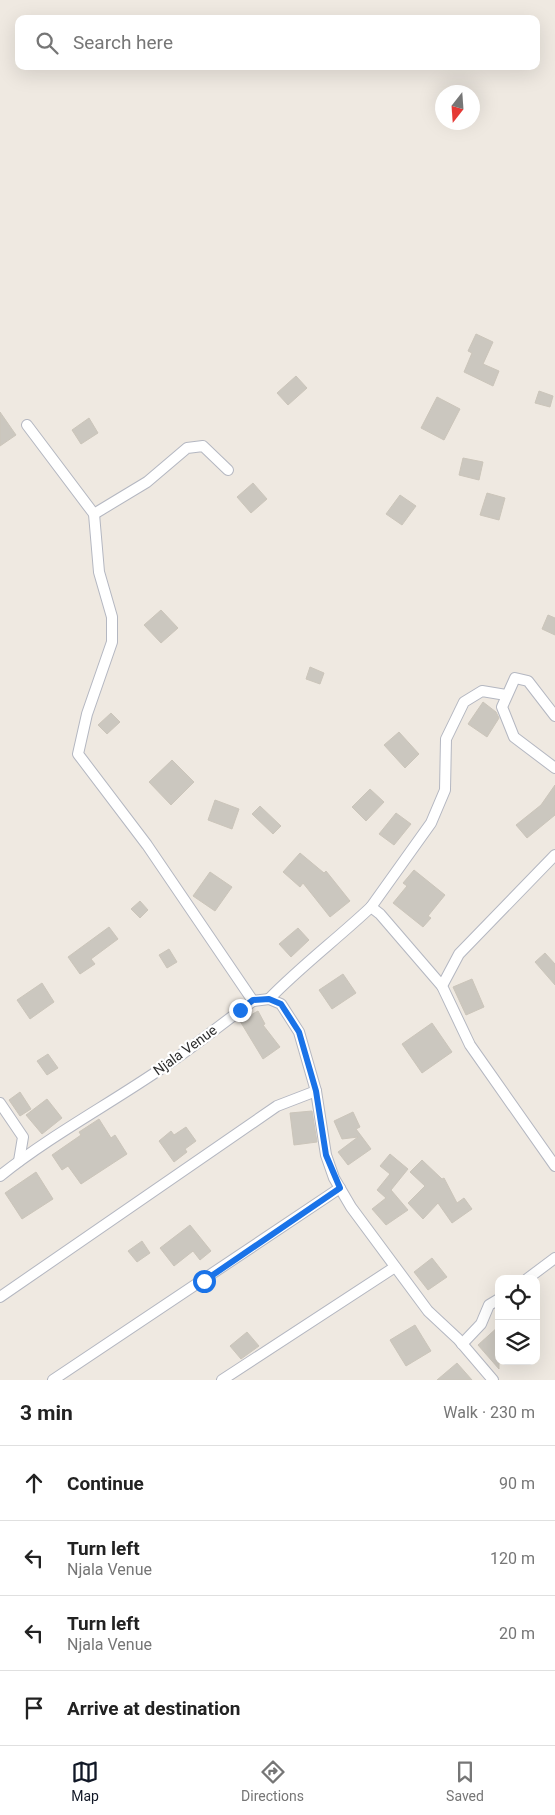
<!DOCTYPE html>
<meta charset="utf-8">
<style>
:root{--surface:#fff;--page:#f6f6f6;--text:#222;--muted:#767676;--line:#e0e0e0;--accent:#111827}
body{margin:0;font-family:Roboto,sans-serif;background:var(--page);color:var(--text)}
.controls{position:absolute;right:15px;bottom:15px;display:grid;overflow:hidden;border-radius:10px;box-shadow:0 5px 20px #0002}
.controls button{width:45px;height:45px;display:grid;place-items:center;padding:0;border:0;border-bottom:1px solid var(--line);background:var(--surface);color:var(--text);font:25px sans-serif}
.compass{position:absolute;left:435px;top:85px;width:45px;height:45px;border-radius:50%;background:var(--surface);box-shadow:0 5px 20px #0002;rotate:197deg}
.stop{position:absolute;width:15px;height:15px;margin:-11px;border:4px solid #1a73e8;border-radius:50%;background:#fff}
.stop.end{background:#1a73e8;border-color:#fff;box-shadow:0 1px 5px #0008}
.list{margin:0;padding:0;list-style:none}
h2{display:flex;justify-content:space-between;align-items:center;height:65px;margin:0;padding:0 20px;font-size:21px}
h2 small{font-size:16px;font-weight:400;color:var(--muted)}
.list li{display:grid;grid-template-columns:32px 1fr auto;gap:15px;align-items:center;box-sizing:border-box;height:75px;padding:0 20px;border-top:1px solid var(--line)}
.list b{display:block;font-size:19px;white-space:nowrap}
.list p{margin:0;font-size:16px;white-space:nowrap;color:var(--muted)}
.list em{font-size:16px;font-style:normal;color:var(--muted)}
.icon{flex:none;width:28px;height:28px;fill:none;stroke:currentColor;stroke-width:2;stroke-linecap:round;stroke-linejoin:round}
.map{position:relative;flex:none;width:555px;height:1380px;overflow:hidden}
.search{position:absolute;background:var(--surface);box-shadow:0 5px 20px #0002;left:15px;right:15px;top:15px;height:55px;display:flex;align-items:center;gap:12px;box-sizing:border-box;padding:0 18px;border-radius:10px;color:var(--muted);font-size:19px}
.sheet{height:365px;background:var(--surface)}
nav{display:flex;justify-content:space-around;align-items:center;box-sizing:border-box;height:70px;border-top:1px solid var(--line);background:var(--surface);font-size:14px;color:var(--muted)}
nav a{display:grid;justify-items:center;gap:2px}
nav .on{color:var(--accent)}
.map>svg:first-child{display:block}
</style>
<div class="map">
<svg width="555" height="1380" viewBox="0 0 555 1380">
<rect width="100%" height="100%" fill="#efe9e1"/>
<g fill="#cbc7bf" stroke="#cbc5ba">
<path d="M476 334 493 342 483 364 499 371 493 386 464 372 472 353 468 351Z"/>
<path d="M296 376 307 388 288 405 277 393Z"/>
<path d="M539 391 553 396 550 407 535 403Z"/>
<path d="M437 397 460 409 444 440 421 428Z"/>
<path d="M0 412 16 435 0 446Z"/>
<path d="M89 418 98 433 81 444 72 430Z"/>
<path d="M463 458 483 462 479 480 459 475Z"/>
<path d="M253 483 267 499 251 513 237 497Z"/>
<path d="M487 493 505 498 499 520 480 515Z"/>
<path d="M400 495 416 506 402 525 386 514Z"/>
<path d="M161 610 178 628 161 643 144 625Z"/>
<path d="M548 615 555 618V635L542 629Z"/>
<path d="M310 667 324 673 320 684 306 679Z"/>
<path d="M483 702 496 712 499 718 487 737 468 724Z"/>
<path d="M111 713 120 722 107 734 98 725Z"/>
<path d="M399 732 419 754 405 768 384 745Z"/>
<path d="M172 760 194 782 171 805 149 782Z"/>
<path d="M555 785V815L527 838 516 825 541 805Z"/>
<path d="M370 789 384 802 366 821 352 807Z"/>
<path d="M215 800 239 809 232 829 208 820Z"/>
<path d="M260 806 281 826 273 834 252 814Z"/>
<path d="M396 813 411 824 394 845 379 834Z"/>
<path d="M300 853 324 873 326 871 350 901 330 917 303 883 300 887 283 872Z"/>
<path d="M414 870 445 895 428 916 431 918 423 927 393 903 407 886 403 883Z"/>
<path d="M210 872 232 887 215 911 193 896Z"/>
<path d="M140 901 148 910 140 918 131 909Z"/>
<path d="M109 927 118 939 91 959 95 964 80 974 68 957Z"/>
<path d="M298 928 309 940 291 957 279 944Z"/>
<path d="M169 949 177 962 167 968 159 955Z"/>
<path d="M545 953 555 964V985L535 962Z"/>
<path d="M343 974 356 993 332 1009 319 990Z"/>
<path d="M472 979 484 1007 466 1015 453 987Z"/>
<path d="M42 983 54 1002 30 1019 17 1000Z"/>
<path d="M258 1011 265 1024 263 1025 280 1047 263 1059 240 1021Z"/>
<path d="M432 1023 452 1052 422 1073 402 1044Z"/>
<path d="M48 1054 58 1068 47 1075 37 1061Z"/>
<path d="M20 1092 31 1109 20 1116 9 1100Z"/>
<path d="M47 1099 62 1118 42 1134 26 1115Z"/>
<path d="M312 1111 317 1142 294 1145 290 1113Z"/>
<path d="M353 1112 360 1127 356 1129 371 1149 348 1165 338 1152 358 1137 342 1139 334 1121Z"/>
<path d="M99 1119 111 1138 115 1135 127 1154 81 1184 68 1166 62 1170 52 1155 81 1135 79 1132Z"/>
<path d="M186 1127 196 1141 185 1149 187 1152 174 1162 159 1141 171 1131 174 1135Z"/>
<path d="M390 1154 408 1169 391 1190 408 1210 386 1225 372 1209 386 1198 377 1190 390 1174 380 1166Z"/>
<path d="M422 1160 442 1179 444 1178 457 1203 464 1198 472 1209 452 1223 438 1203 423 1219 408 1203 425 1186 410 1172Z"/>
<path d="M36 1172 53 1199 22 1219 5 1193Z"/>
<path d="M190 1225 211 1251 200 1260 193 1251 174 1266 160 1248Z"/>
<path d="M142 1241 150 1253 137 1262 128 1251Z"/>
<path d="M432 1258 447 1277 428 1290 414 1272Z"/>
<path d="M415 1325 431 1351 406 1366 390 1340Z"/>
<path d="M499 1326V1369L478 1345Z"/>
<path d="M247 1332 259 1346 241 1359 230 1346Z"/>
<path d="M457 1363 472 1380H437Z"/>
</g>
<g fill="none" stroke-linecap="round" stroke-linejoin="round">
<defs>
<g id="street">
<path d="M27 425 94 514 99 572 112 617V642L87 714 78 754 147 845 253 1001"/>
<path d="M94 514 147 482 187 448 203 446 228 470"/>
<path d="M555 716 528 681 515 678 502 707 514 737 555 768"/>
<path d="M555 855 459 954 442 986 470 1045 555 1166"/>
<path d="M371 907 431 823 445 790 446 739 464 702 482 691 506 695"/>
<path d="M269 999C301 966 337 939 371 907L380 914 442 986"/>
<path d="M0 1103 23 1137 19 1161"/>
<path d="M0 1176C51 1135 110 1104 165 1066 195 1046 224 1022 253 1001L269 999 281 1004 299 1032 316 1091 326 1155 334 1178 351 1207 428 1311 458 1339 493 1380"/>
<path d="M527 1279 555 1258"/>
<path d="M0 1297 277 1106 316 1091"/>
<path d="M462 1344 481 1324 489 1305 499 1299"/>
<path d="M53 1380 340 1188"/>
<path d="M222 1380 395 1267"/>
</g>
</defs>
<use href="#street" stroke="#b4b7c1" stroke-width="12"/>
<use href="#street" stroke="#fff" stroke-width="10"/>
</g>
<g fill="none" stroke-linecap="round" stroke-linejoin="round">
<path stroke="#1a73e8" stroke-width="6" d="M204 1281 340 1188 326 1155 316 1091 299 1032 281 1004 269 999 253 1000 240 1010"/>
</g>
<g text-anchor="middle" stroke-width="4.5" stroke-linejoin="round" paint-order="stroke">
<g font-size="14" fill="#2e2e2e" stroke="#fff">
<text transform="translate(185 1050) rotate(-36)" y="5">Njala Venue</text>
</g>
</g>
</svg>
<div class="controls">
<button><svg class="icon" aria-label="locate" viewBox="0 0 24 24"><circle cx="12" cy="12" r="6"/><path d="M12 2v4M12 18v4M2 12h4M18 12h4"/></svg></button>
<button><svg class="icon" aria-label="layers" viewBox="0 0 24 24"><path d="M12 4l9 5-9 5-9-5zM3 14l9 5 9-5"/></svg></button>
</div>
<svg class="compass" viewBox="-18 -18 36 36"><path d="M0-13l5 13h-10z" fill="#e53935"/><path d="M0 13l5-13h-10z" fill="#767676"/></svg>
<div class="stop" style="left:204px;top:1281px"></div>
<div class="stop end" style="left:240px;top:1010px"></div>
<div class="search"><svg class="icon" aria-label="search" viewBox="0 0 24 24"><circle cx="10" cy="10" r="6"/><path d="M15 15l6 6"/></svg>Search here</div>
</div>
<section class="sheet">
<h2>3 min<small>Walk · 230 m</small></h2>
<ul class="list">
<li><svg class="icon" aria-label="ahead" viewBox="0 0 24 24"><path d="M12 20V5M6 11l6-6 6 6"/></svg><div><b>Continue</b></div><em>90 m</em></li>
<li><svg class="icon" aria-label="left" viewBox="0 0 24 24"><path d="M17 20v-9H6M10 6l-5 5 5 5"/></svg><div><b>Turn left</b><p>Njala Venue</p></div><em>120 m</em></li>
<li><svg class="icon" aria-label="left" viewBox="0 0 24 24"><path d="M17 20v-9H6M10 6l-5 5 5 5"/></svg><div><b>Turn left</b><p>Njala Venue</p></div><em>20 m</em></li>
<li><svg class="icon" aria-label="arrive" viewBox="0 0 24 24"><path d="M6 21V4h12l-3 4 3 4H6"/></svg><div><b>Arrive at destination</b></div></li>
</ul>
</section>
<nav>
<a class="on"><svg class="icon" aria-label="map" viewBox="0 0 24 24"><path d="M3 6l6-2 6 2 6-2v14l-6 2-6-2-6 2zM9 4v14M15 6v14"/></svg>Map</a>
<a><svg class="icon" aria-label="directions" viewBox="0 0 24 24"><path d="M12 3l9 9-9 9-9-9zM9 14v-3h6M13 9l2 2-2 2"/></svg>Directions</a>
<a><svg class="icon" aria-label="saved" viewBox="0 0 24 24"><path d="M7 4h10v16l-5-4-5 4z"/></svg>Saved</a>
</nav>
